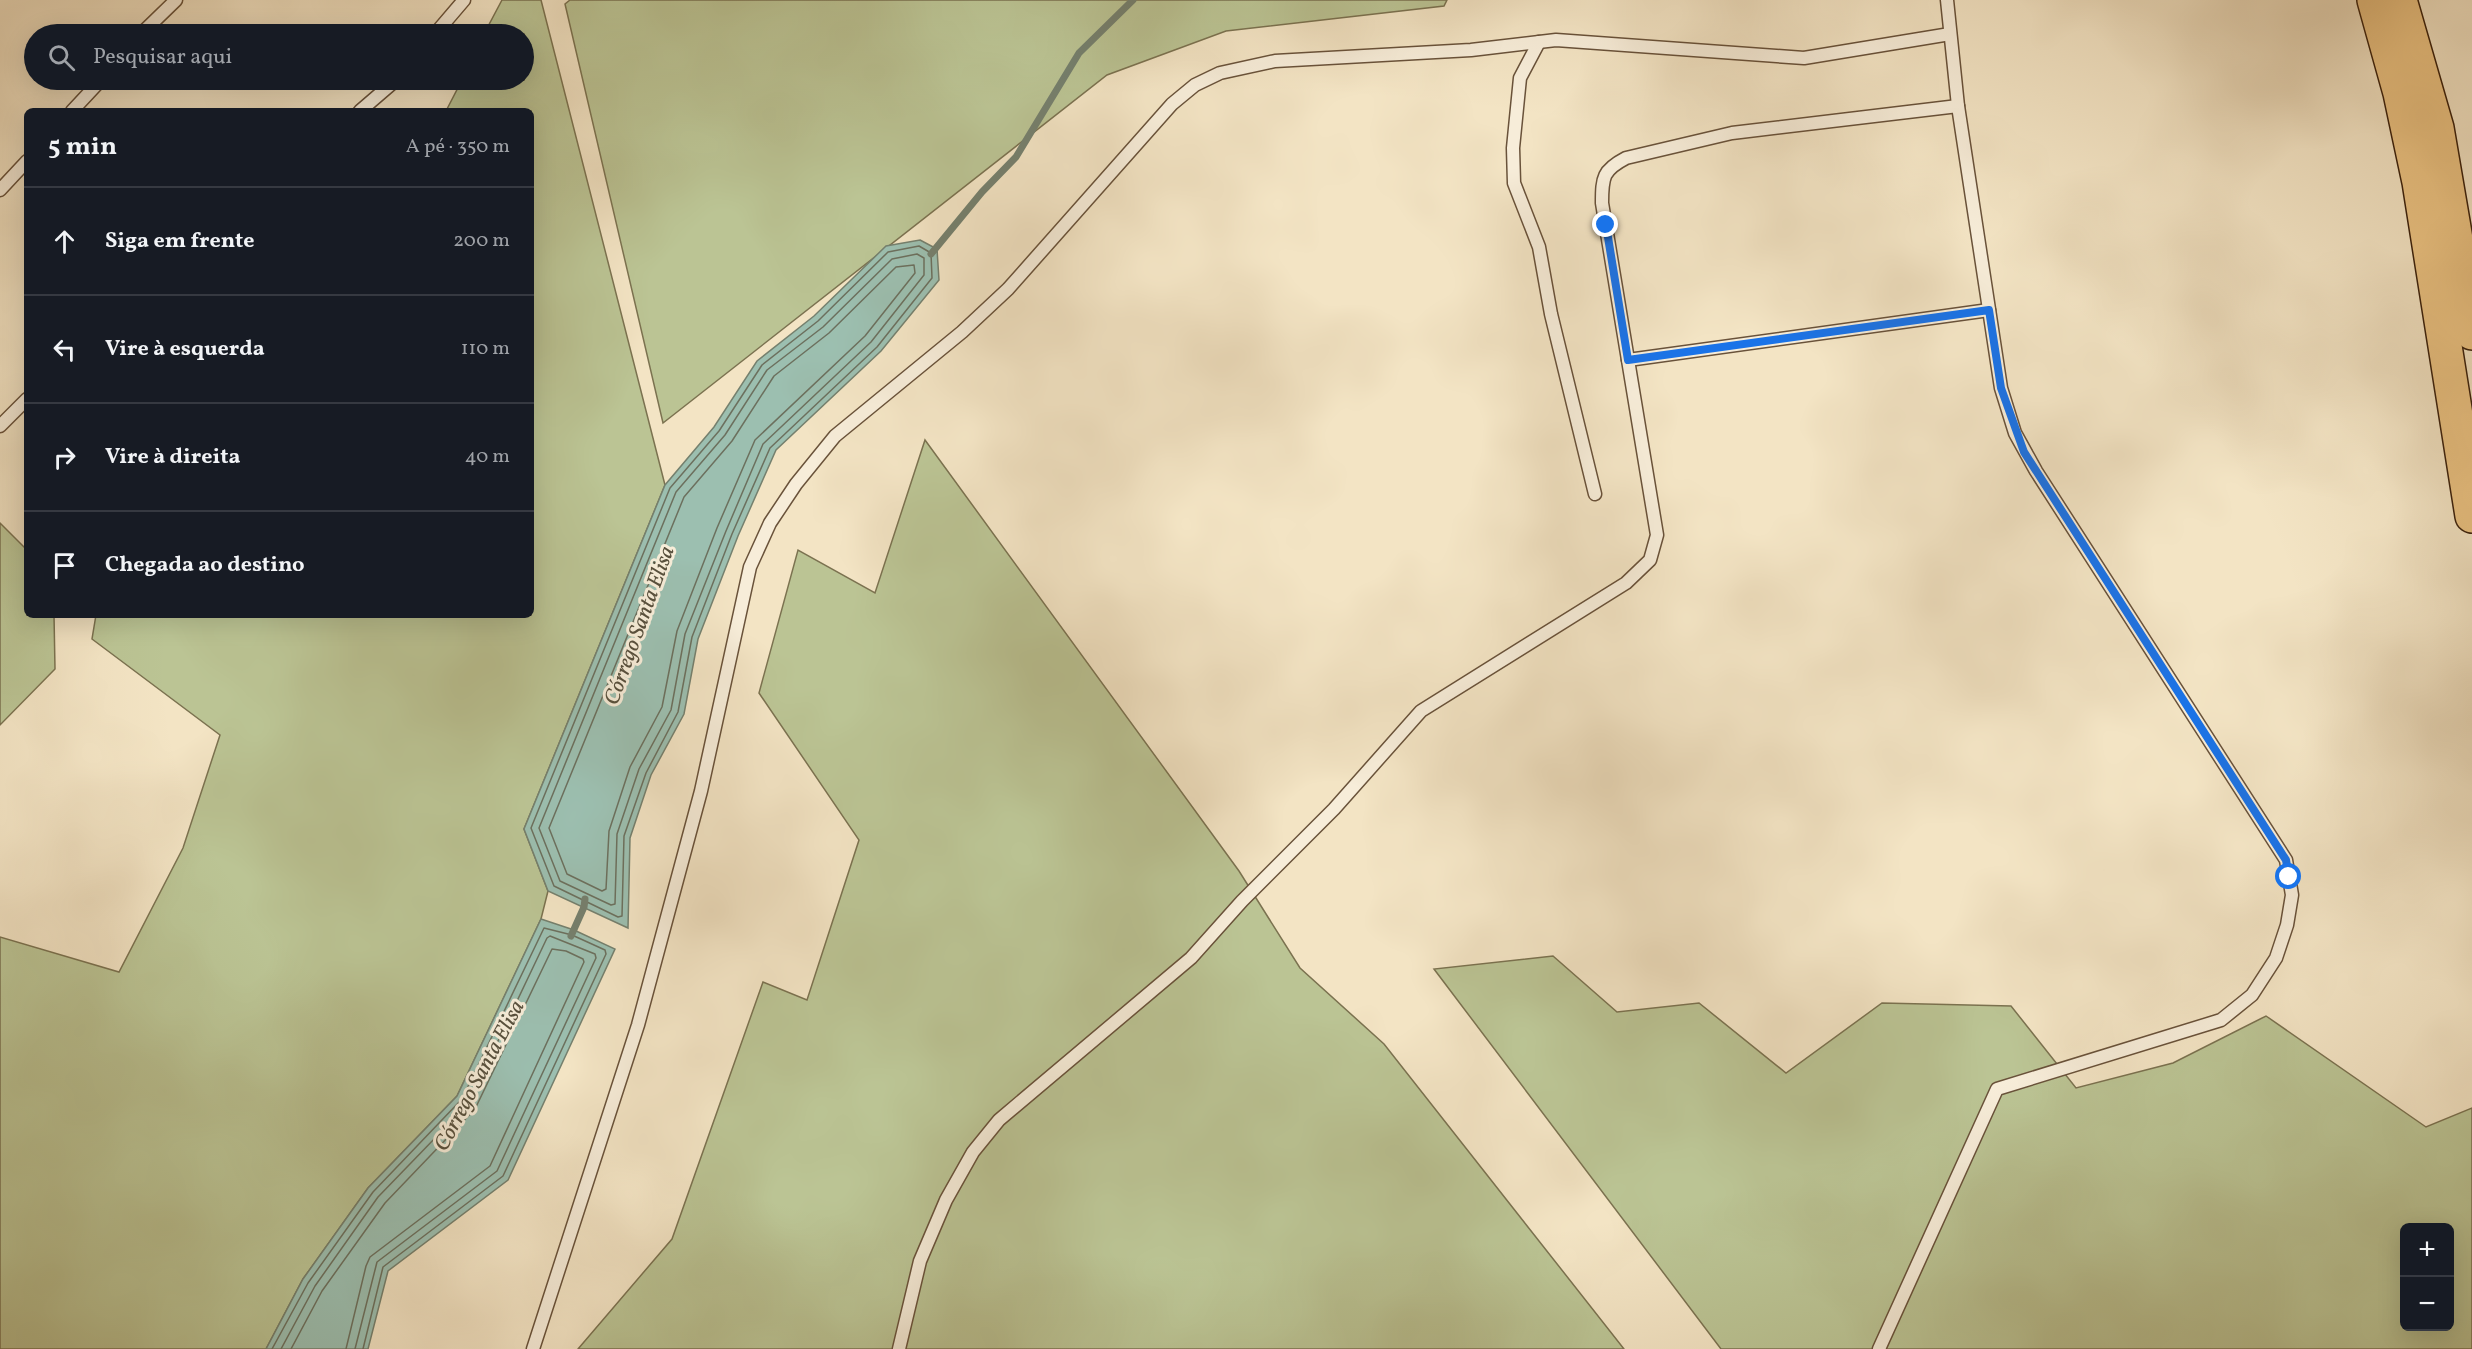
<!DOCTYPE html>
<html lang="pt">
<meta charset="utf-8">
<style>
:root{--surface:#171b24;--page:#20242c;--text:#f1f3f6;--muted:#9ea1a6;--line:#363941}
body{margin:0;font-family:Vollkorn,serif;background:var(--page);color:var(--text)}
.controls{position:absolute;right:18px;bottom:18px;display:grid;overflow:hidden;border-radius:9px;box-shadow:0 6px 24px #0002}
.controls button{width:54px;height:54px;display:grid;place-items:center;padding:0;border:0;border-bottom:2px solid var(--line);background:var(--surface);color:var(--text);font:30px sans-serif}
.stop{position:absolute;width:18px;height:18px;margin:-14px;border:4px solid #1a73e8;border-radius:50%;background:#fff}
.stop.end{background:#1a73e8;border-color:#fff;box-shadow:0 2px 6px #0008}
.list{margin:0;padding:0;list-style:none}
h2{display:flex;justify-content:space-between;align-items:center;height:78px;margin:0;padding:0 24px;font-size:26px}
h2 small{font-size:20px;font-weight:400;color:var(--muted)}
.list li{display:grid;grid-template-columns:39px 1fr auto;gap:18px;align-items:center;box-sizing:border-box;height:108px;padding:0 24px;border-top:2px solid var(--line)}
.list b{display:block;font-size:22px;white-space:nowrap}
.list em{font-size:20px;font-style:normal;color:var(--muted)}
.icon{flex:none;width:33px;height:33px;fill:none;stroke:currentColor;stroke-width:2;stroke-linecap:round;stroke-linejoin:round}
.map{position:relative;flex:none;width:2472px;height:1349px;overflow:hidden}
.search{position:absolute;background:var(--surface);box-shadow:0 6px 24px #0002;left:24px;top:24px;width:510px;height:66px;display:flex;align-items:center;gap:15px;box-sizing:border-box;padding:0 21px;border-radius:33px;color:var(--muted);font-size:22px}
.panel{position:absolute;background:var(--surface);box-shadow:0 6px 24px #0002;left:24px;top:108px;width:510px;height:510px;border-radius:9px}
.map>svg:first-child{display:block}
</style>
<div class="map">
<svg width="2472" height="1349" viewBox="0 0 2472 1349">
<rect width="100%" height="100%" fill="#f3e4c4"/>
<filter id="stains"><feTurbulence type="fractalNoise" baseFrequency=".00333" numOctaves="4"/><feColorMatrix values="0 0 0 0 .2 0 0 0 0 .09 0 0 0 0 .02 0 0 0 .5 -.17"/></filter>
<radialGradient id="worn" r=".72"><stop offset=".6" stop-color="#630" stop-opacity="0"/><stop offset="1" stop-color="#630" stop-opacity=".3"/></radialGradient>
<g fill="#bbc494" stroke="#7b7250" stroke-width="1.5" fill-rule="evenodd">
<path d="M502 0H541L665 485 524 829 548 891 541 919 457 1096 368 1188 303 1279 266 1349H0V937L119 972 183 848 220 735 92 639 96 615H531V111H446L462 80H524V34H484Z"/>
<path d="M570 0H1447L1444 6 1226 31 1107 75 663 423 565 4Z"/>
<path d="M925 440 1239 871 1300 968 1384 1044 1624 1349H578L672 1239 763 982 807 1000 859 840 759 693 798 550 875 593Z"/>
<path d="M0 523 27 550V615H54L55 669 0 725Z"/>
<path d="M1553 956 1617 1012 1699 1003 1786 1073 1882 1003 2011 1006 2076 1088 2173 1063 2266 1016 2426 1127 2472 1108V1349H1721L1434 969ZM2404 1228H2450V1326H2404Z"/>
</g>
<g fill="#9cbfb0" stroke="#75806e" stroke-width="1.5">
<path d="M920 240 937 249 939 280 881 351 776 450 738 536 698 639 684 714 651 775 630 838 628 928 548 891 524 829 665 485 714 427 757 361 814 316 886 246Z"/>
<path d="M541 919 574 930 615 949 508 1180 388 1271 368 1349H266L303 1279 368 1188 457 1096Z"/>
</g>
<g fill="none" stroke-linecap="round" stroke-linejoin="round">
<g stroke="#6c705e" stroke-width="1.5">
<path d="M919 246 931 253 932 278 877 347 770 448 732 534 692 637 678 712 646 773 624 836 622 916 618 917 554 886 531 828 670 488 719 431 762 365 818 321 888 252Z"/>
<path d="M917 254 924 258V275L871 342 763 444 726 531 685 634 671 710 639 769 617 834 615 904 611 905 560 881 539 828 676 492 725 435 767 370 823 327 892 259Z"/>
<path d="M914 265 915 273 865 336 755 440 717 528 677 631 662 707 630 767 609 831 606 889 602 891 567 874 549 828 684 497 732 441 774 376 829 333 896 267Z"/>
<path d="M272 1349 308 1283 373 1192 462 1099 544 928 572 935 605 950 606 954 503 1176 383 1267 363 1349"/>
<path d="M281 1349 315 1286 378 1197 468 1104 547 938 550 936 595 954 596 958 497 1171 377 1262 355 1349"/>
<path d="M291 1349 322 1291 385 1203 475 1109 552 949 566 951 583 959 584 962 490 1166 370 1257 366 1266 346 1349"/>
</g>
<g stroke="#75806e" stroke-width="7">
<path d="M931 254 982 192 1016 157 1079 53 1133 0"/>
<path d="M571 936 584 907 585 899"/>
</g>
<defs>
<g id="service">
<path d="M141 34 176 0"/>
<path d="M435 34 464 0"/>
<path d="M1539 42 1520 78 1513 148 1514 183 1539 247 1551 314 1595 494"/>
<path d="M72 111 101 80"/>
<path d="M360 111 396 80"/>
<path d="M0 190 27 161"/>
<path d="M1628 360 1989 310"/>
<path d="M0 426 27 399"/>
<path d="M533 1349 638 1025 701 791 750 567 770 523 796 484 835 436 962 332 1008 289 1172 104 1195 85 1220 73 1275 61 1471 50 1556 40 1804 58 1950 34"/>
<path d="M899 1349 920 1261 946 1200 973 1152 999 1120 1191 958 1242 901 1334 809 1421 711 1626 583 1650 560 1657 535 1602 203C1602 177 1603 170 1626 158L1732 133 1958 106"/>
<path d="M1879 1349 1997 1089 2221 1020 2252 995 2276 958 2287 925 2292 895 2286 860 2036 471 2015 433 2001 388 1958 106 1947 0"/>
</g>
<g id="trunk">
<path d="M2374 0 2400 93 2419 182 2472 516"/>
<path d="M2400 0 2437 128 2472 333"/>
</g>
</defs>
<use href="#service" stroke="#69523a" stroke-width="15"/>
<use href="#trunk" stroke="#3b210c" stroke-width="36"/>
<use href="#service" stroke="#f7edd9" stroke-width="12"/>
<use href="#trunk" stroke="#eac282" stroke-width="33"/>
</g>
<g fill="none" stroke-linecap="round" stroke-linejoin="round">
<path stroke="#1a73e8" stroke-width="8" d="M1606 225 1628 360 1989 310 2001 388 2024 452 2286 860 2289 877"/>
</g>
<g text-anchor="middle" stroke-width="6" stroke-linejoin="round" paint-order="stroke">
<g font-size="22" font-style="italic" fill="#58503d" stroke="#f7edd9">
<text transform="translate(638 625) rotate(-70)" y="8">Córrego Santa Elisa</text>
<text transform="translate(478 1075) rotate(-62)" y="8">Córrego Santa Elisa</text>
</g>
</g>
<rect width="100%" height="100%" filter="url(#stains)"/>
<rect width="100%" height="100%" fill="url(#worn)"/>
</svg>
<div class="controls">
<button>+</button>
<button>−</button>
</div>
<div class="stop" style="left:2289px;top:877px"></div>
<div class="stop end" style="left:1606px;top:225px"></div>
<div class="search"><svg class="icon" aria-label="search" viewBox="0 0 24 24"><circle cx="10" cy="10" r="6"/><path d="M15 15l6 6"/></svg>Pesquisar aqui</div>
<section class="panel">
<h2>5 min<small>A pé · 350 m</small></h2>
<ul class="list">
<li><svg class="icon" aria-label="ahead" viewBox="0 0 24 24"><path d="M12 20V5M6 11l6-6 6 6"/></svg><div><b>Siga em frente</b></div><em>200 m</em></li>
<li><svg class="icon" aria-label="left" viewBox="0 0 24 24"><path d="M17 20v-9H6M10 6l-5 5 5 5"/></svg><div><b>Vire à esquerda</b></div><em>110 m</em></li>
<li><svg class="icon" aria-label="right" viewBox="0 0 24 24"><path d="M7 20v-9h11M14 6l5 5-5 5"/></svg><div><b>Vire à direita</b></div><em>40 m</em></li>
<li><svg class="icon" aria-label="arrive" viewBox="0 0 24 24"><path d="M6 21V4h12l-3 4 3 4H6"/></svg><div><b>Chegada ao destino</b></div></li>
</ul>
</section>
</div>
